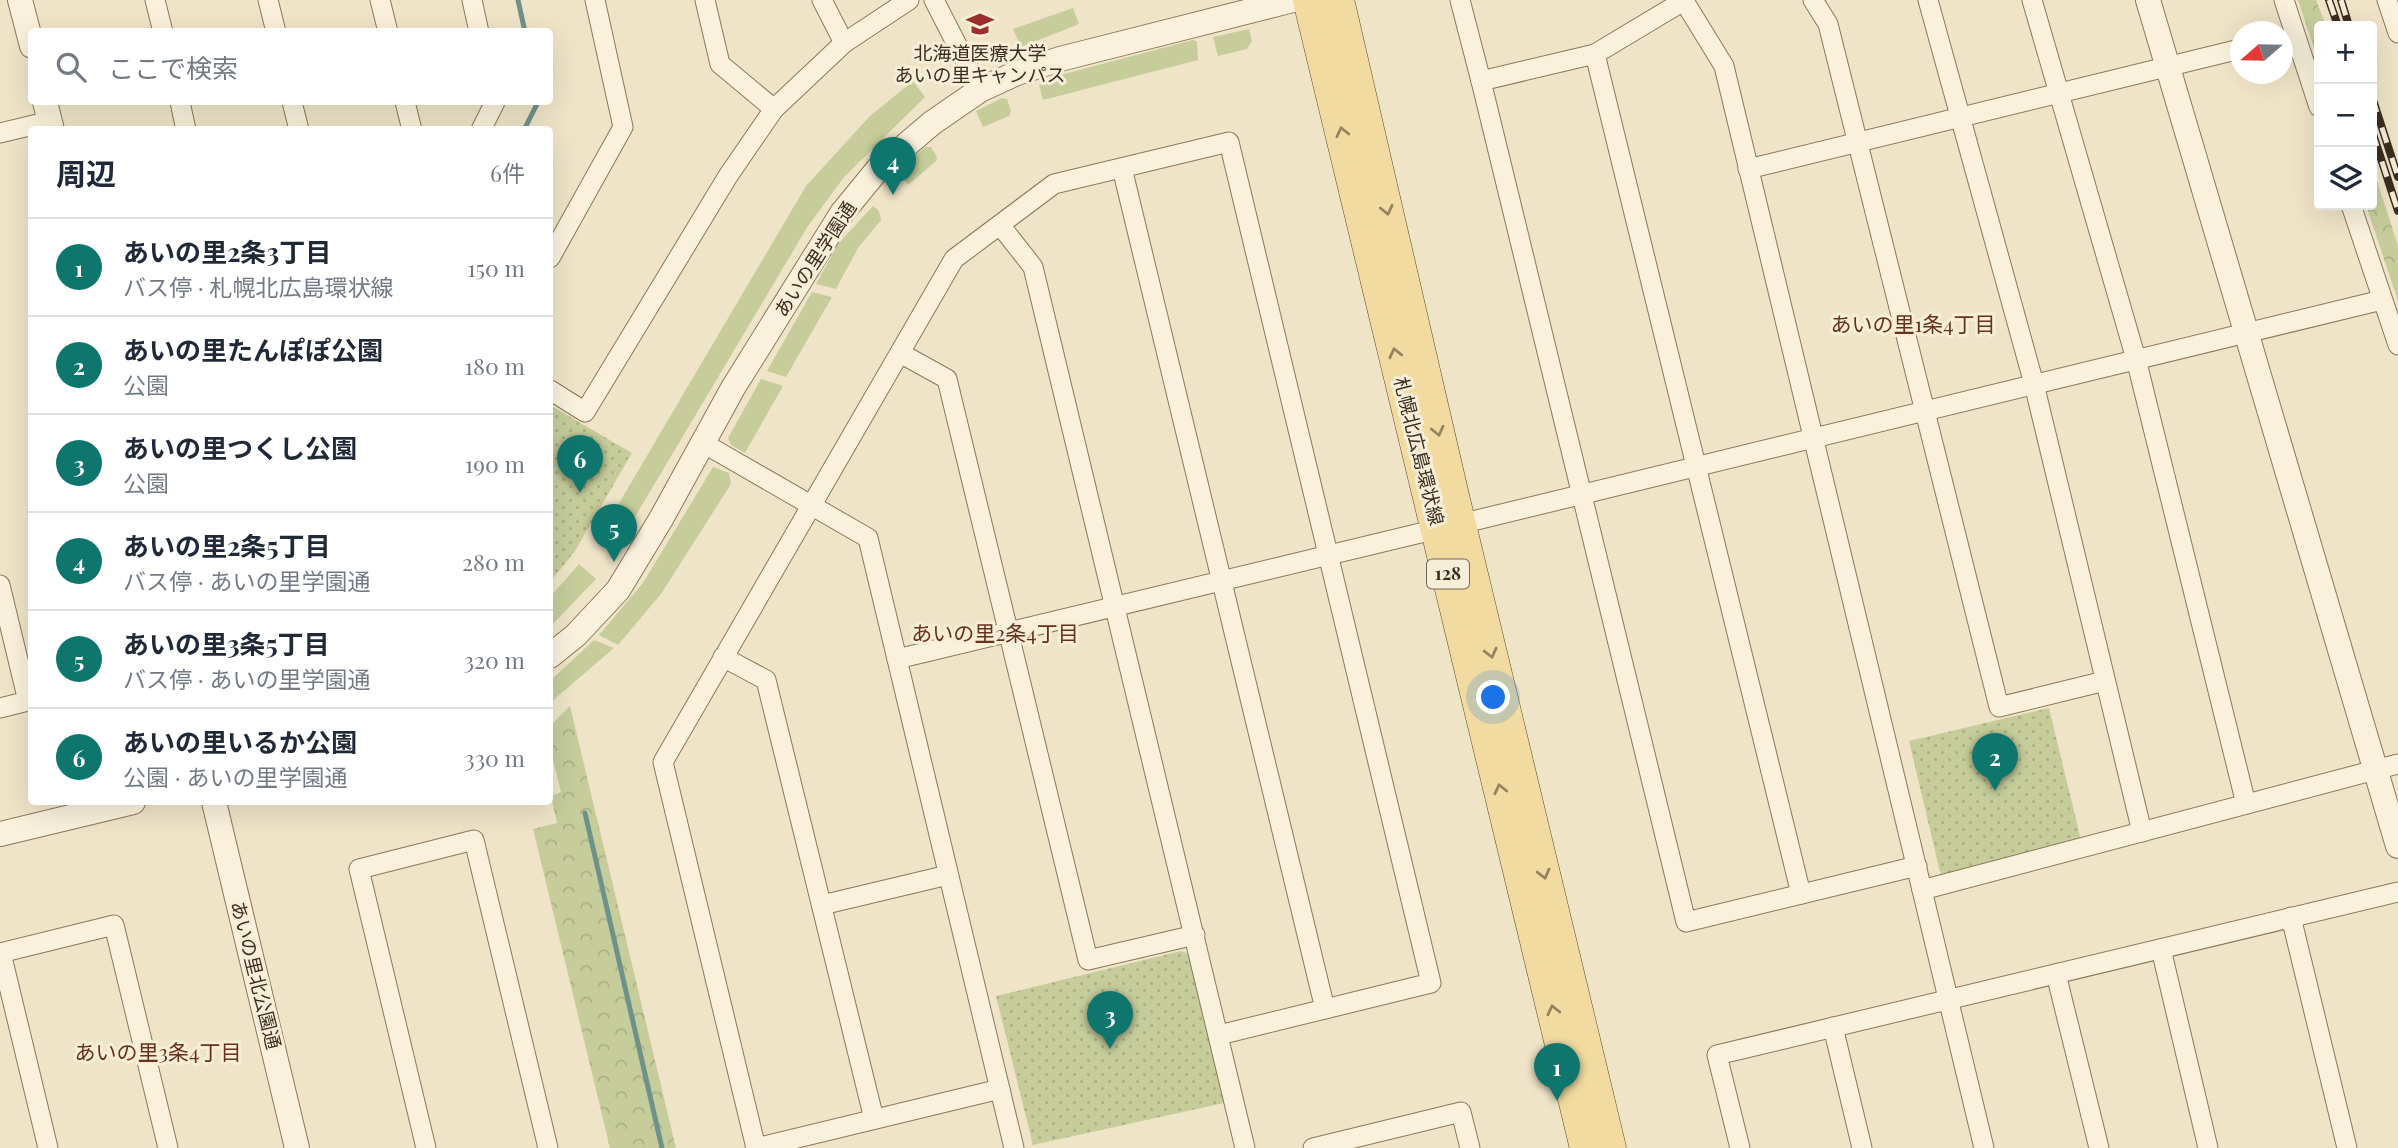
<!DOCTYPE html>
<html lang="ja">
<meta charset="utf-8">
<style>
:root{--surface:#fff;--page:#f6f6f7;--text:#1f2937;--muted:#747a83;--line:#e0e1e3;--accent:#0f766e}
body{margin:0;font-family:"Playfair Display","Noto Sans JP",serif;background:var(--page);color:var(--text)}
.controls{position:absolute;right:21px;top:21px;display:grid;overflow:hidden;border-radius:7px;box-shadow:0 7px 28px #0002}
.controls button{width:63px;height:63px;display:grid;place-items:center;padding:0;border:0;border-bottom:2px solid var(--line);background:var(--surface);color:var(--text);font:35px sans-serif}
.compass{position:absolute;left:2230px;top:21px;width:63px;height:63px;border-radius:50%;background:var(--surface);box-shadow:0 7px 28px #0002;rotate:250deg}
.you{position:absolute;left:1494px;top:698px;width:24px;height:24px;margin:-18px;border:5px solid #fff;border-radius:50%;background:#1a73e8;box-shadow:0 0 0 10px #1a73e833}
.badge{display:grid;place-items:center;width:46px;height:46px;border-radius:50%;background:var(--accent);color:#fff;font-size:23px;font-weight:700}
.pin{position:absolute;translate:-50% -58px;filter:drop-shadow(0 2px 4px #0008)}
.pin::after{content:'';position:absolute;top:37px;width:24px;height:21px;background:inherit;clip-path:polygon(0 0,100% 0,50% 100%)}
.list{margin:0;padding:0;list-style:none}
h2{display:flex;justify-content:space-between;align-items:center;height:91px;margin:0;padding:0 28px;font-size:30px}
h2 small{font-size:23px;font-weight:400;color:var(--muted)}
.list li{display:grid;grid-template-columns:46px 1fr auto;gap:21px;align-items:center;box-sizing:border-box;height:98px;padding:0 28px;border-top:2px solid var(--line)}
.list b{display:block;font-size:26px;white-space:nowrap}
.list p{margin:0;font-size:23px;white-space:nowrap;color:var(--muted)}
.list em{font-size:23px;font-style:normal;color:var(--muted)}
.icon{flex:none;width:38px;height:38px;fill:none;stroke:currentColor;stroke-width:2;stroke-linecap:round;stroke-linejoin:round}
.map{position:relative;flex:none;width:2398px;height:1148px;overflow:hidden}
.search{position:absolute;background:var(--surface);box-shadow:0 7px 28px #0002;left:28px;top:28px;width:525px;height:77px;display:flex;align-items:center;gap:18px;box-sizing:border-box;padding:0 24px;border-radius:7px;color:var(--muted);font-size:26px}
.panel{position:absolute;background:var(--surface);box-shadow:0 7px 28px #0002;left:28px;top:126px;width:525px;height:679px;border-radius:7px}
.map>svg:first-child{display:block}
</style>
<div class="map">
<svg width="2398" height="1148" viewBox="0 0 2398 1148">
<defs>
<pattern id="forest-crowns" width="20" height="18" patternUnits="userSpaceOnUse" patternTransform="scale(1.75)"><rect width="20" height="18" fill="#c6cd9b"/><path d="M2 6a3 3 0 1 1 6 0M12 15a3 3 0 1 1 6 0" fill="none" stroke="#abb085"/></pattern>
<pattern id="park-dots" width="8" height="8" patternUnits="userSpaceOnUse" patternTransform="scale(1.75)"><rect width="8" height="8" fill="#c6cd9b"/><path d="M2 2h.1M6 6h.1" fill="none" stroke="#abb085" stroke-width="1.8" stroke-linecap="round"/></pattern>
</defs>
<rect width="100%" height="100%" fill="#efe4c7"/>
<g fill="#c6cd9b">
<path d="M1073 8 1079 24 1021 47 1013 29Z"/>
<path d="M1249 29 1252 41 1247 49 1218 56 1213 37Z"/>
<path d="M1193 40 1197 42 1198 60 1043 100 1039 85 1064 74Z"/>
<path d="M913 81 925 97 844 177 808 226 620 542 602 532 806 186 870 116Z"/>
<path d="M1002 98 1007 99 1011 111 1009 116 983 127 976 111Z"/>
<path d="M925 147H931L937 157 936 161 908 185 897 172Z"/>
<path d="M873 206 879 211 881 220 858 248 836 289 816 284 838 244Z"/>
<path d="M812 292 832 297 786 377 767 371Z"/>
<path d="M761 379 783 386 745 453 731 445 728 438Z"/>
<path d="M713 467 729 473 731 484 661 594 618 645 599 635 643 583Z"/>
<path d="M579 564 596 579 550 627V597Z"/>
<path d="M594 640 614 648 550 703V681Z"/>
</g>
<g fill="url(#forest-crowns)">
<path d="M2298 0H2316L2326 26H2319V64Z"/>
<path d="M2372 165 2398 246V301L2366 205H2372Z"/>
<path d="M570 706 676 1148H610L533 829 557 823 551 796 561 792 550 748V726Z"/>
</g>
<g fill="url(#park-dots)">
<path d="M550 405 632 453 575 551 550 582Z"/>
<path d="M2049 708 2081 840 1941 876 1909 741Z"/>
<path d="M1181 951 1189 954 1224 1103 1033 1145 996 996Z"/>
</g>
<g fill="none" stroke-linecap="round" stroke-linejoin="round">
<g stroke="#6e928a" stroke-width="5">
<path d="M518 0 525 32"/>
<path d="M524 130 538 102"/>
<path d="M585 813 662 1148"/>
</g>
<defs>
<g id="minor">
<path d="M155 0 163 32"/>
<path d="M268 0 276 32"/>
<path d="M380 0 388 32"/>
<path d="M472 0 479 32"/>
<path d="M705 0 720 64 774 109"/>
<path d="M822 0 844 43"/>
<path d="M934 0 980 90"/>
<path d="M1460 0 1481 81"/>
<path d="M1685 0 1595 54 1481 81 1686 922 1917 866"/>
<path d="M1813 0 1828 24 1999 707 2105 681"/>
<path d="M1928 0 2034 384 2142 832"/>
<path d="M2032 0 2136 359 2246 804"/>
<path d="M2284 0 2319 107"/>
<path d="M2387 0 2398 33"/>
<path d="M1684 1 1724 66 1984 1148"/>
<path d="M1595 54 1801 894"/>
<path d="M180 102 186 130"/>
<path d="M292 102 299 130"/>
<path d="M405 102 412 130"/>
<path d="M481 130 495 102"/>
<path d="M0 133 50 121"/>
<path d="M1122 168 1325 1009"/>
<path d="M1748 169 2240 49"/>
<path d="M2351 205 2398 345"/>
<path d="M1000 225 1033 267 1245 1148"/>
<path d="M550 258 623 127 595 0"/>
<path d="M900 353 947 379 1088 960 1195 935"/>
<path d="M550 390 585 412 728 176 774 109 844 43 909 0"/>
<path d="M703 443 868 538 897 659"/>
<path d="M1460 524 2382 300"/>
<path d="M0 585 28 701 0 708"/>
<path d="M723 657 766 680 874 1119"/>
<path d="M1922 890 2398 764"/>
<path d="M822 905 948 875"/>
<path d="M2291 917 2347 1148"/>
<path d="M2161 949 2208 1148"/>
<path d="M0 953 114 925 168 1148"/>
<path d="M1 953 48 1148"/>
<path d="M2056 974 2099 1148"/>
<path d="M1833 1027 1862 1148"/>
<path d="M1000 1089 756 1148 663 762 954 259 1054 184 1229 142 1431 983 1219 1035"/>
<path d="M426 1148 359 869 474 840 548 1148"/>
<path d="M1014 1148 897 659 1437 529"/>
<path d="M1313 1148 1461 1112 1470 1148"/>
<path d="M1740 1148 1717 1055 2398 892"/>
</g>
<g id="tertiary">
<path d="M20 0 32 46"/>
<path d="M2148 0 2398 846"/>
<path d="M45 102 52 130"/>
<path d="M550 656 576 635 618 590 661 519 733 388 842 213 878 169 932 123 980 90 1017 73 1060 59 1293 0"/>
<path d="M214 802 297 1148"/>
<path d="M0 834 133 802"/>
</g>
<g id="primary">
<path d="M1309 0 1586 1148"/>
<path d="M1338 0 1453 496 1610 1148"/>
</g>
</defs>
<use href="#minor" stroke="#8b775c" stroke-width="21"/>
<use href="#tertiary" stroke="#8b775c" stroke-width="26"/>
<use href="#primary" stroke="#594530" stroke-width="33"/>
<use href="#minor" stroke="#f9f1db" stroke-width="19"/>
<use href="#tertiary" stroke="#f9f1db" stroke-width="24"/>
<use href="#primary" stroke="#f1dba0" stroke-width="32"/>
<defs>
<g id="rail">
<path d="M2329 0 2338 26"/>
<path d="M2341 0 2349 26"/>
<path d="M2372 97 2398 177"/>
<path d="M2372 131 2398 211"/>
</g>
</defs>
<use href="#rail" stroke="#3b2e20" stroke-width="8"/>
<use href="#rail" stroke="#f6eed7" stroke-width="5" stroke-dasharray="16" stroke-linecap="butt"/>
</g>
<defs><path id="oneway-chevron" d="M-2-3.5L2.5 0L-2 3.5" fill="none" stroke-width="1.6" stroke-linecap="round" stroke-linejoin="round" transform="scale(1.75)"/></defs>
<g stroke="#968460">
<use href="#oneway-chevron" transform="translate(1342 132) rotate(-103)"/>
<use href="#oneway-chevron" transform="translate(1387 210) rotate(77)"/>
<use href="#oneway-chevron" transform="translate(1395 353) rotate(-103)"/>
<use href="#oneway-chevron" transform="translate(1438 431) rotate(77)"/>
<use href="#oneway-chevron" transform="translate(1491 653) rotate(76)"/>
<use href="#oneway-chevron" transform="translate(1500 789) rotate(-103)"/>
<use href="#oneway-chevron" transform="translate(1544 874) rotate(76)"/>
<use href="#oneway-chevron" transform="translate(1553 1010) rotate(-103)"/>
</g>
<defs>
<symbol id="university-bare" viewBox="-9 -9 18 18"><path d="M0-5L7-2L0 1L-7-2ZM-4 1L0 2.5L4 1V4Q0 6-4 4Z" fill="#9b2f2b" stroke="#f6eed7" stroke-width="2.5" paint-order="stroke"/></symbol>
</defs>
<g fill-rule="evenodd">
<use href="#university-bare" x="961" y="5" width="38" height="38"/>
</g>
<g text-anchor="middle" stroke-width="6" stroke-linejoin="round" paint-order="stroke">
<rect fill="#f6eed7" stroke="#736857" stroke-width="2" x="1427" y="559.5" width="42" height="29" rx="5"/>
<g font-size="18" font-weight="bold" fill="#3b2e20">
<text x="1448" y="580">128</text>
</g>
<g font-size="19" fill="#3b2e20" stroke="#f6eed7">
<text x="980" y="60">北海道医療大学<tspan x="980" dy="22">あいの里キャンパス</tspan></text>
</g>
<g font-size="19" fill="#3b2e20" stroke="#f6eed7">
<text transform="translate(815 259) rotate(-57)" y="7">あいの里学園通</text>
<text transform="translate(1419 451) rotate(76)" y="7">札幌北広島環状線</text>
<text transform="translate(256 975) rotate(76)" y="7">あいの里北公園通</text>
</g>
<g font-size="21" fill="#68311f" stroke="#f6eed7">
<text x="1913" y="332">あいの里1条4丁目</text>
<text x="995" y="641">あいの里2条4丁目</text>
<text x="158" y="1060">あいの里3条4丁目</text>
</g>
</g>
</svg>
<div class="controls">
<button>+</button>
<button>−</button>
<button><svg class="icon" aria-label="layers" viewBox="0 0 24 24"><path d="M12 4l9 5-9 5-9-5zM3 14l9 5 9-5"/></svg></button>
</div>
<svg class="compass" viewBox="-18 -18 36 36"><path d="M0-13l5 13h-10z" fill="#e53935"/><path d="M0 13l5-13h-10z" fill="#747a83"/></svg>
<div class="you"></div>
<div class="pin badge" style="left:1557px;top:1101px">1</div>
<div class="pin badge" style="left:1995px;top:791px">2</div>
<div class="pin badge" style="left:1110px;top:1049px">3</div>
<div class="pin badge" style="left:893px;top:195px">4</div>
<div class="pin badge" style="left:614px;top:562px">5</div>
<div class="pin badge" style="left:580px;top:493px">6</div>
<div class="search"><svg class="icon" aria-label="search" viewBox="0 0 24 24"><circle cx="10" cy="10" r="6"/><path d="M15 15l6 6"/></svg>ここで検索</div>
<section class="panel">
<h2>周辺<small>6件</small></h2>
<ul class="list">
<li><span class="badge">1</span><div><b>あいの里2条3丁目</b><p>バス停 · 札幌北広島環状線</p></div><em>150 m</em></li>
<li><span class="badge">2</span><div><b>あいの里たんぽぽ公園</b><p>公園</p></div><em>180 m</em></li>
<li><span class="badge">3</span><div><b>あいの里つくし公園</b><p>公園</p></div><em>190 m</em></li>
<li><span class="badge">4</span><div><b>あいの里2条5丁目</b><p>バス停 · あいの里学園通</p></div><em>280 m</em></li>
<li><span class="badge">5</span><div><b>あいの里3条5丁目</b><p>バス停 · あいの里学園通</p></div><em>320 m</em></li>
<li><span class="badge">6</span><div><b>あいの里いるか公園</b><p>公園 · あいの里学園通</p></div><em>330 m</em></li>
</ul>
</section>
</div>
